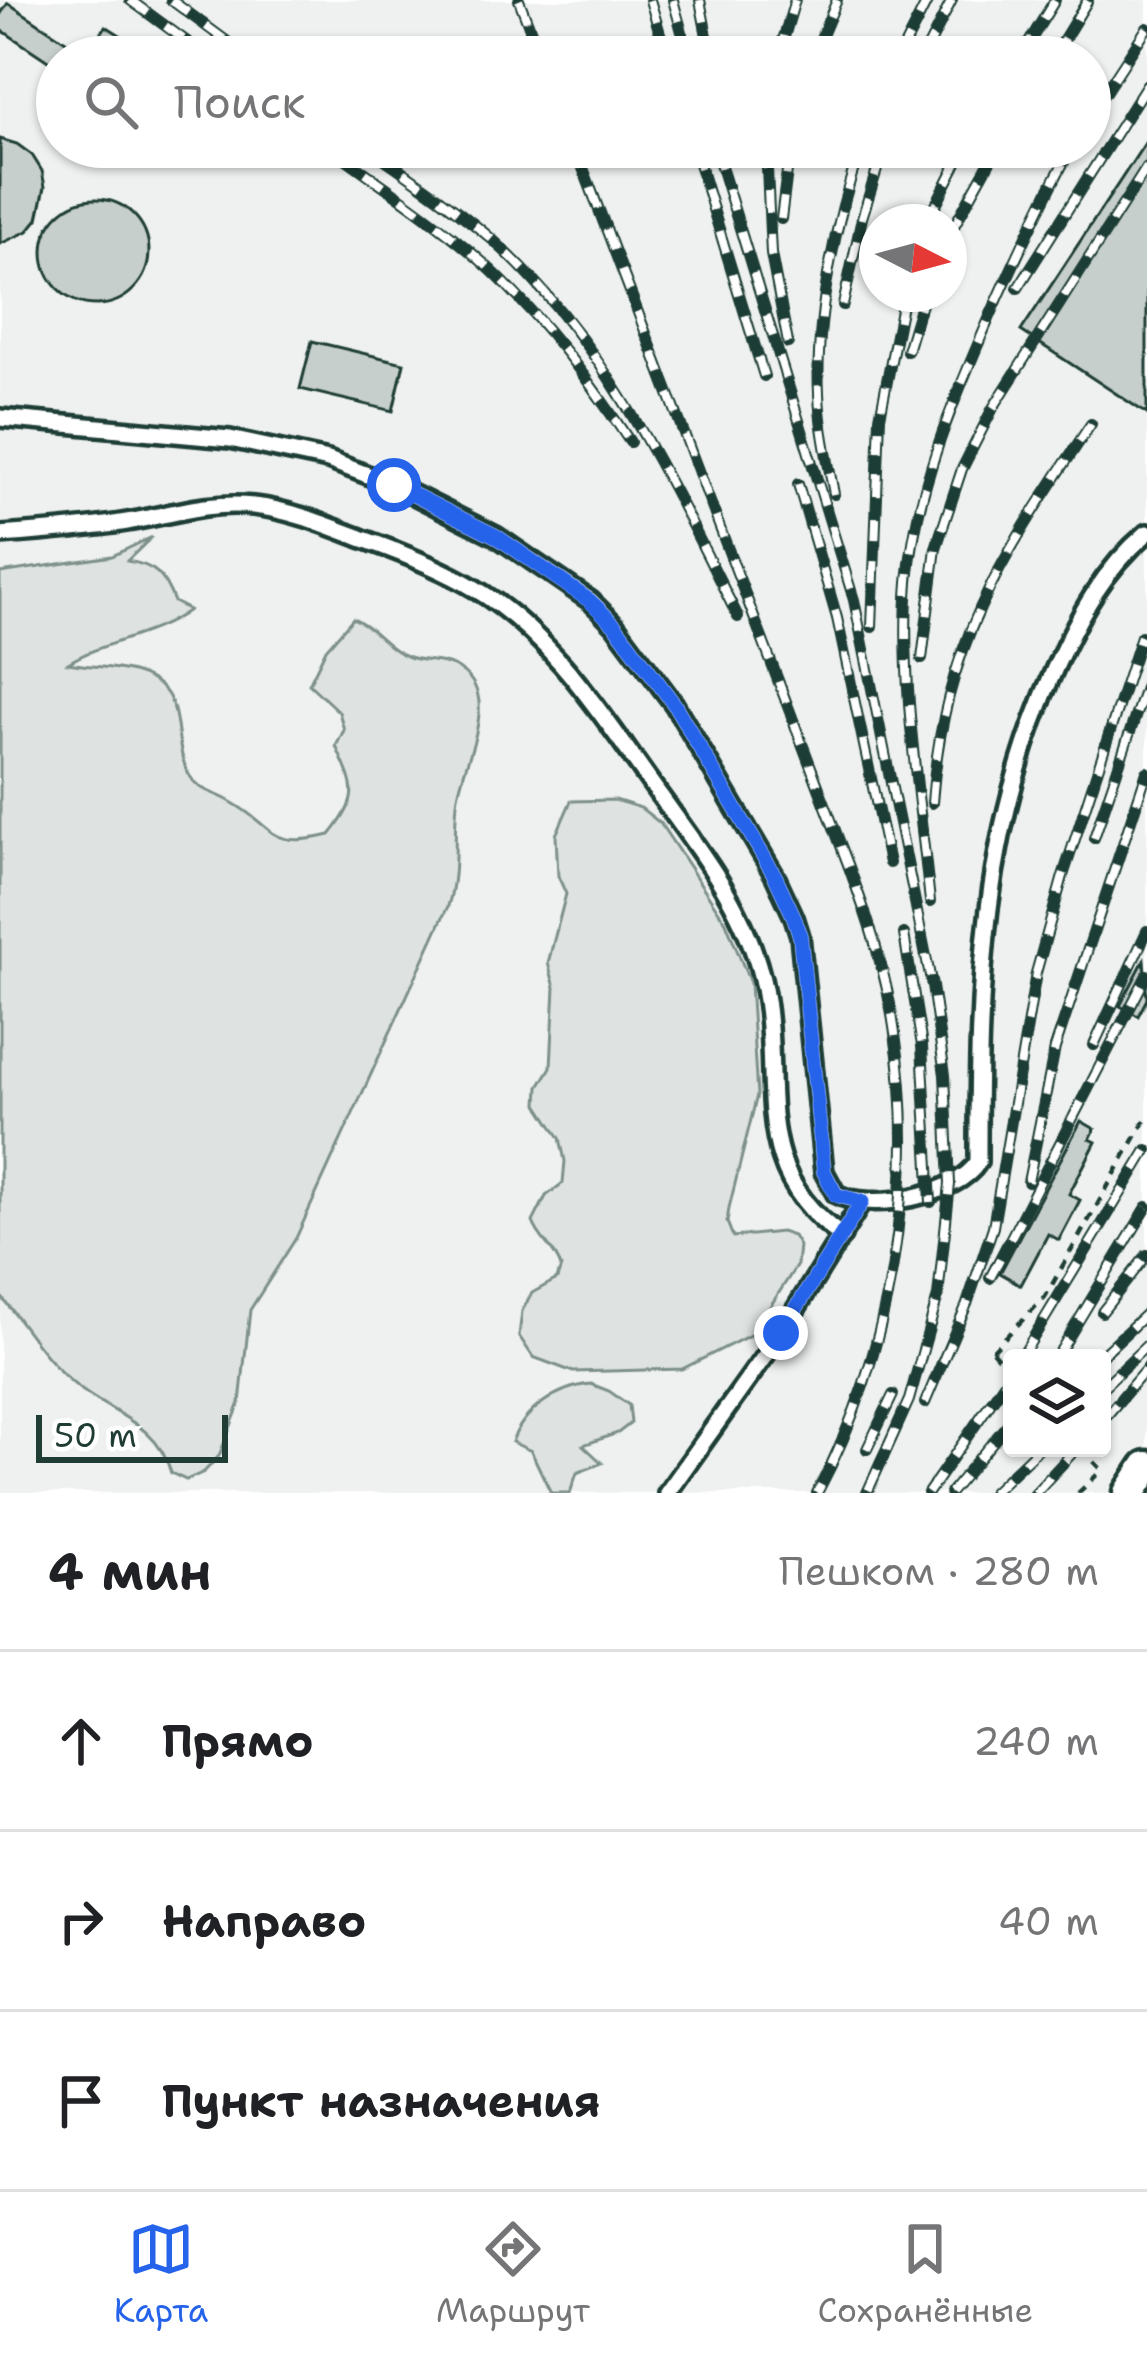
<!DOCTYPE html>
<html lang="ru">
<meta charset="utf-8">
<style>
:root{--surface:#fff;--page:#f6f6f6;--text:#202124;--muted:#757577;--line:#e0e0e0;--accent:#2563eb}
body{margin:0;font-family:"Shantell Sans",sans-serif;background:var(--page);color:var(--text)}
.controls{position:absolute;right:36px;bottom:36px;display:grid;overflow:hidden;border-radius:12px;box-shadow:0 3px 9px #0004}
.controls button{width:108px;height:108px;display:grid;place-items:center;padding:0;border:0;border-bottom:3px solid var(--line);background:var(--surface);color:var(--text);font:60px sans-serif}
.compass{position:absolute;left:859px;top:204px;width:108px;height:108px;border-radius:50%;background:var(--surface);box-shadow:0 3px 9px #0004;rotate:96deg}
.scale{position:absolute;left:36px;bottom:30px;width:192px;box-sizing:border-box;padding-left:12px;border:6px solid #1f3d34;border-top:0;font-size:33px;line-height:42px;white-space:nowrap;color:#1f3d34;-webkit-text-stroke:9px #fff;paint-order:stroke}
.stop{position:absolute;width:36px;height:36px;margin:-27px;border:9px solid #2563eb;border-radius:50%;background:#fff}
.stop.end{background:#2563eb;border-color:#fff;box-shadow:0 3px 12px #0008}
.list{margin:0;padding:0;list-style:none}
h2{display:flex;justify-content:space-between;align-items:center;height:156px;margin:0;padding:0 48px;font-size:51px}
h2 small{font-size:39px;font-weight:400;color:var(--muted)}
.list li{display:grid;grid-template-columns:78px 1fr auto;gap:36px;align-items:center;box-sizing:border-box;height:180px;padding:0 48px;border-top:3px solid var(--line)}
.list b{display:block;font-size:45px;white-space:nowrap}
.list em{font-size:39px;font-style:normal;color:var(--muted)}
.icon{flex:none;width:66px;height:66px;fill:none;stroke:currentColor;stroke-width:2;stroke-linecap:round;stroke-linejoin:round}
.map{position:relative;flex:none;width:1147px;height:1493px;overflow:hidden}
.search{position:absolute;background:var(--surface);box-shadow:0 3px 9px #0004;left:36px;right:36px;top:36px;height:132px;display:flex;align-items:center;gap:30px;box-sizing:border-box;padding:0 42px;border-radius:66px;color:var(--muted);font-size:45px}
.sheet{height:696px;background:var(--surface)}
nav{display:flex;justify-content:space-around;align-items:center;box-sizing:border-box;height:168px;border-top:3px solid var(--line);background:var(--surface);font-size:33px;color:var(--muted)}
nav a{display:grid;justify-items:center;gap:6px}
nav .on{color:var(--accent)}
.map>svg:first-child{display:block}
</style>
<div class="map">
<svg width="1147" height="1493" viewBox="0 0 1147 1493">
<rect width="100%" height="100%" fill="#fff"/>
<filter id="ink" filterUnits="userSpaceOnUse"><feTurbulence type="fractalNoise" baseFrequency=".00833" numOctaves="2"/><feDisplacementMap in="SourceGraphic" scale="24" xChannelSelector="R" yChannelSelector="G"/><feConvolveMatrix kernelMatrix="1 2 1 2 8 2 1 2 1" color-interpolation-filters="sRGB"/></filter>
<g filter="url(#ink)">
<path fill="#eef1f0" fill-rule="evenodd" d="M0 0H1147V1493H0ZM57 57H1090V147H57ZM877 222H949V294H877ZM1012 1358H1102V1448H1012Z"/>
<g fill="#dee3e2" stroke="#7e908b" stroke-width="3">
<path d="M152 537 127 561C155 565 164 575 174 602L189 610C153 637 106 640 68 663 99 669 142 664 165 691 181 710 175 746 187 771 197 792 213 791 231 802 276 827 267 850 330 835 362 795 354 788 336 746L344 730 339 712 309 684 326 649 353 618C374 627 386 648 406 656 420 662 438 659 453 666 508 691 460 764 457 803 453 839 459 871 448 906L296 1238 250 1310 240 1403 219 1456 204 1472 186 1480 171 1473C158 1424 115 1416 79 1388 48 1365 24 1325 0 1295V573L112 556Z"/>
<path d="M615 800 641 808 660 823 726 922 750 983 757 1095 729 1208 727 1222 733 1237 781 1232 793 1236 799 1246 797 1265 752 1334 682 1369 573 1372 533 1357 519 1336 522 1311 532 1293 557 1279 561 1267C555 1248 540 1241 533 1222L546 1196 563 1183 565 1161 560 1138 538 1104 539 1087 551 1067 555 987 548 963 566 894 558 876 556 835 571 801Z"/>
<path d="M591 1384 609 1391 629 1405 631 1423 618 1433 583 1445 602 1463 577 1473 570 1493H551L531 1451 512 1442C523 1411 557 1387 591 1384Z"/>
</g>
<g fill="#c7cfcc" stroke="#1f3d34" stroke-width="3">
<path d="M8 3 87 55 106 26 128 40 117 57H57V67L0 29V15Z"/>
<path d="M0 139 17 144 32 155 42 171 45 187 38 219 28 231 0 244Z"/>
<path d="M1147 140V414L1021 331Z"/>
<circle cx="96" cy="252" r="53"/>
<path d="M312 341 404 363 393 411 300 389Z"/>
<path d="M1144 960 1147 999 1138 1016 1120 1006Z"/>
<path d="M1081 1121 1095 1129 1090 1139 1096 1142 1069 1194 1080 1200 1059 1240 1048 1234 1021 1285 1000 1273Z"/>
</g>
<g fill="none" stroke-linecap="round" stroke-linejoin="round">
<defs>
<g id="service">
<path d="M0 418 230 439 328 460 394 485 496 536 591 601 615 625 674 704 775 876 794 917 800 936 824 1172 836 1194C871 1212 957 1196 978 1162 978 986 981 832 1055 668 1078 617 1103 570 1147 533"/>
<path d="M0 535C42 532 85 529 127 522 170 515 209 501 253 506 292 510 329 526 366 540 402 553 441 568 474 588 555 636 607 723 661 797 703 855 745 908 762 979 785 1078 743 1167 842 1236"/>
<path d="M667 1493 781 1333 862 1202"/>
</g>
<path id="minor" d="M1130 1493 1147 1467"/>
</defs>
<use href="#service" stroke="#1f3d34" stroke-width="24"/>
<use href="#minor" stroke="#1f3d34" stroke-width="39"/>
<g stroke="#1f3d34" stroke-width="4.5" stroke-dasharray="9 9" stroke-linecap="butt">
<path d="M992 1351 1045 1297 1147 1117"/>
<path d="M1078 1493 1102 1470 1081 1448"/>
</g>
<use href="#service" stroke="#fff" stroke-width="15"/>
<use href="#minor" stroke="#fff" stroke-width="30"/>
<defs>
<g id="rail">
<path d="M130 0 208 57"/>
<path d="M171 0 248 57"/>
<path d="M519 0 541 57"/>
<path d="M650 0 667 57"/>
<path d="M673 0 689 57"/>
<path d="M700 0 711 57"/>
<path d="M778 57 795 0"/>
<path d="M813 57 837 0"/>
<path d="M899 57 928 0"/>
<path d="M923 57 952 0"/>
<path d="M1020 57 1055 0"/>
<path d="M1053 57 1088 0"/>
<path d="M1090 115 1147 28"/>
<path d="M330 147C384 187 442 224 491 270 546 322 589 380 630 442"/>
<path d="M368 147C410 177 455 207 494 241 608 344 670 482 738 617"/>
<path d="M575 147 849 867C868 919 886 972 894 1027 919 1182 891 1354 817 1493"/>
<path d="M694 147 764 376"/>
<path d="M715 147 854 600 932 986 945 1075 950 1184 938 1296 909 1400 867 1493"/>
<path d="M766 147 771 254 788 343"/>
<path d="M781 219 790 147"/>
<path d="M927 222 965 147"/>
<path d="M949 235 998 147"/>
<path d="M1018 288 1147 84"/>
<path d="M843 305 862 218 884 147"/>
<path d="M907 351 924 294"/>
<path d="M798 484 837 618 889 863"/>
<path d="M834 494C828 461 820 427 819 393 815 318 836 218 861 147"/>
<path d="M872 627 880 417 904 294"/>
<path d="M922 659 936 548 962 469 993 408 1147 167"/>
<path d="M932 803C944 639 1004 555 1091 424"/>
<path d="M1094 838 1147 682"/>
<path d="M930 902C920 801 900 682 908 582 916 486 954 399 992 312 1017 256 1042 201 1072 147"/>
<path d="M904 934 922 1046 931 1202"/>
<path d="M1094 1045 1147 931"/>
<path d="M1028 1182 1055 1048 1147 772"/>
<path d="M990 1278 1147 975"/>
<path d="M1102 1312 1147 1255"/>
<path d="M1021 1358 1147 1150"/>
<path d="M1056 1358 1147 1207"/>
<path d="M1099 1358 1147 1313"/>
<path d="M1102 1388 1147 1345"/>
<path d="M925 1403 967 1304 993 1227 1036 973 1063 876 1141 636"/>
<path d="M1102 1421 1147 1368"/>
<path d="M867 1449 893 1395"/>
<path d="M928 1493 1012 1372"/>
<path d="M950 1493 1012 1419"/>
<path d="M992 1493 1039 1448"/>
<path d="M1035 1493 1077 1448"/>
</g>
</defs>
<use href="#rail" stroke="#1f3d34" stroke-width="12"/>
<use href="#rail" stroke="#fff" stroke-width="8" stroke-dasharray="22" stroke-linecap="butt"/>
<path stroke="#1f3d34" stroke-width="4.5" stroke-dasharray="9 9" stroke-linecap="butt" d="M992 1351 1012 1373"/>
</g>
</g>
<g fill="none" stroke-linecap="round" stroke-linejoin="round" filter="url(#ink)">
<path stroke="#2563eb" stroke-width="15" d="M394 485 496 536 590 601 615 625 674 704 775 876 794 917 800 936 824 1172 836 1195 862 1202 781 1333"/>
</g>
</svg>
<div class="controls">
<button><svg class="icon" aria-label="layers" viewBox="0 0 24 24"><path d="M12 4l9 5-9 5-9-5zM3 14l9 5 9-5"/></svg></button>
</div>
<svg class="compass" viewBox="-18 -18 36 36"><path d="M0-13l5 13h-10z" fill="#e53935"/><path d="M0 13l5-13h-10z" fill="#757577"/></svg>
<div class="scale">50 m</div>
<div class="stop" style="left:394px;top:485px"></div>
<div class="stop end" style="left:781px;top:1333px"></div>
<div class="search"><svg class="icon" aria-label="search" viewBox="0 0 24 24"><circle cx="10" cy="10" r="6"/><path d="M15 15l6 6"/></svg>Поиск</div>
</div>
<section class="sheet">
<h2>4 мин<small>Пешком · 280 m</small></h2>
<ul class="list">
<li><svg class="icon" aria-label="ahead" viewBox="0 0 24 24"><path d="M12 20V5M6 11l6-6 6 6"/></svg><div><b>Прямо</b></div><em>240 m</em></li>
<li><svg class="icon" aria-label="right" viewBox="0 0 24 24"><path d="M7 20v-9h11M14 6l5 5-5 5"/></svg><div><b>Направо</b></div><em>40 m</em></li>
<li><svg class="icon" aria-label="arrive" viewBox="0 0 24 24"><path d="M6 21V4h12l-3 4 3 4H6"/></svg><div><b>Пункт назначения</b></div></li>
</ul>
</section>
<nav>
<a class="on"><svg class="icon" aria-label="map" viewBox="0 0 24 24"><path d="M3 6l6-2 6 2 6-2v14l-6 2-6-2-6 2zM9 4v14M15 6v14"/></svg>Карта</a>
<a><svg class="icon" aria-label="directions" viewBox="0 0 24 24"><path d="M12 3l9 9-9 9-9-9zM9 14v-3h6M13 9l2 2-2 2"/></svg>Маршрут</a>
<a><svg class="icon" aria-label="saved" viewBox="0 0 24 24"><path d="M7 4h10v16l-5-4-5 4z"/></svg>Сохранённые</a>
</nav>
